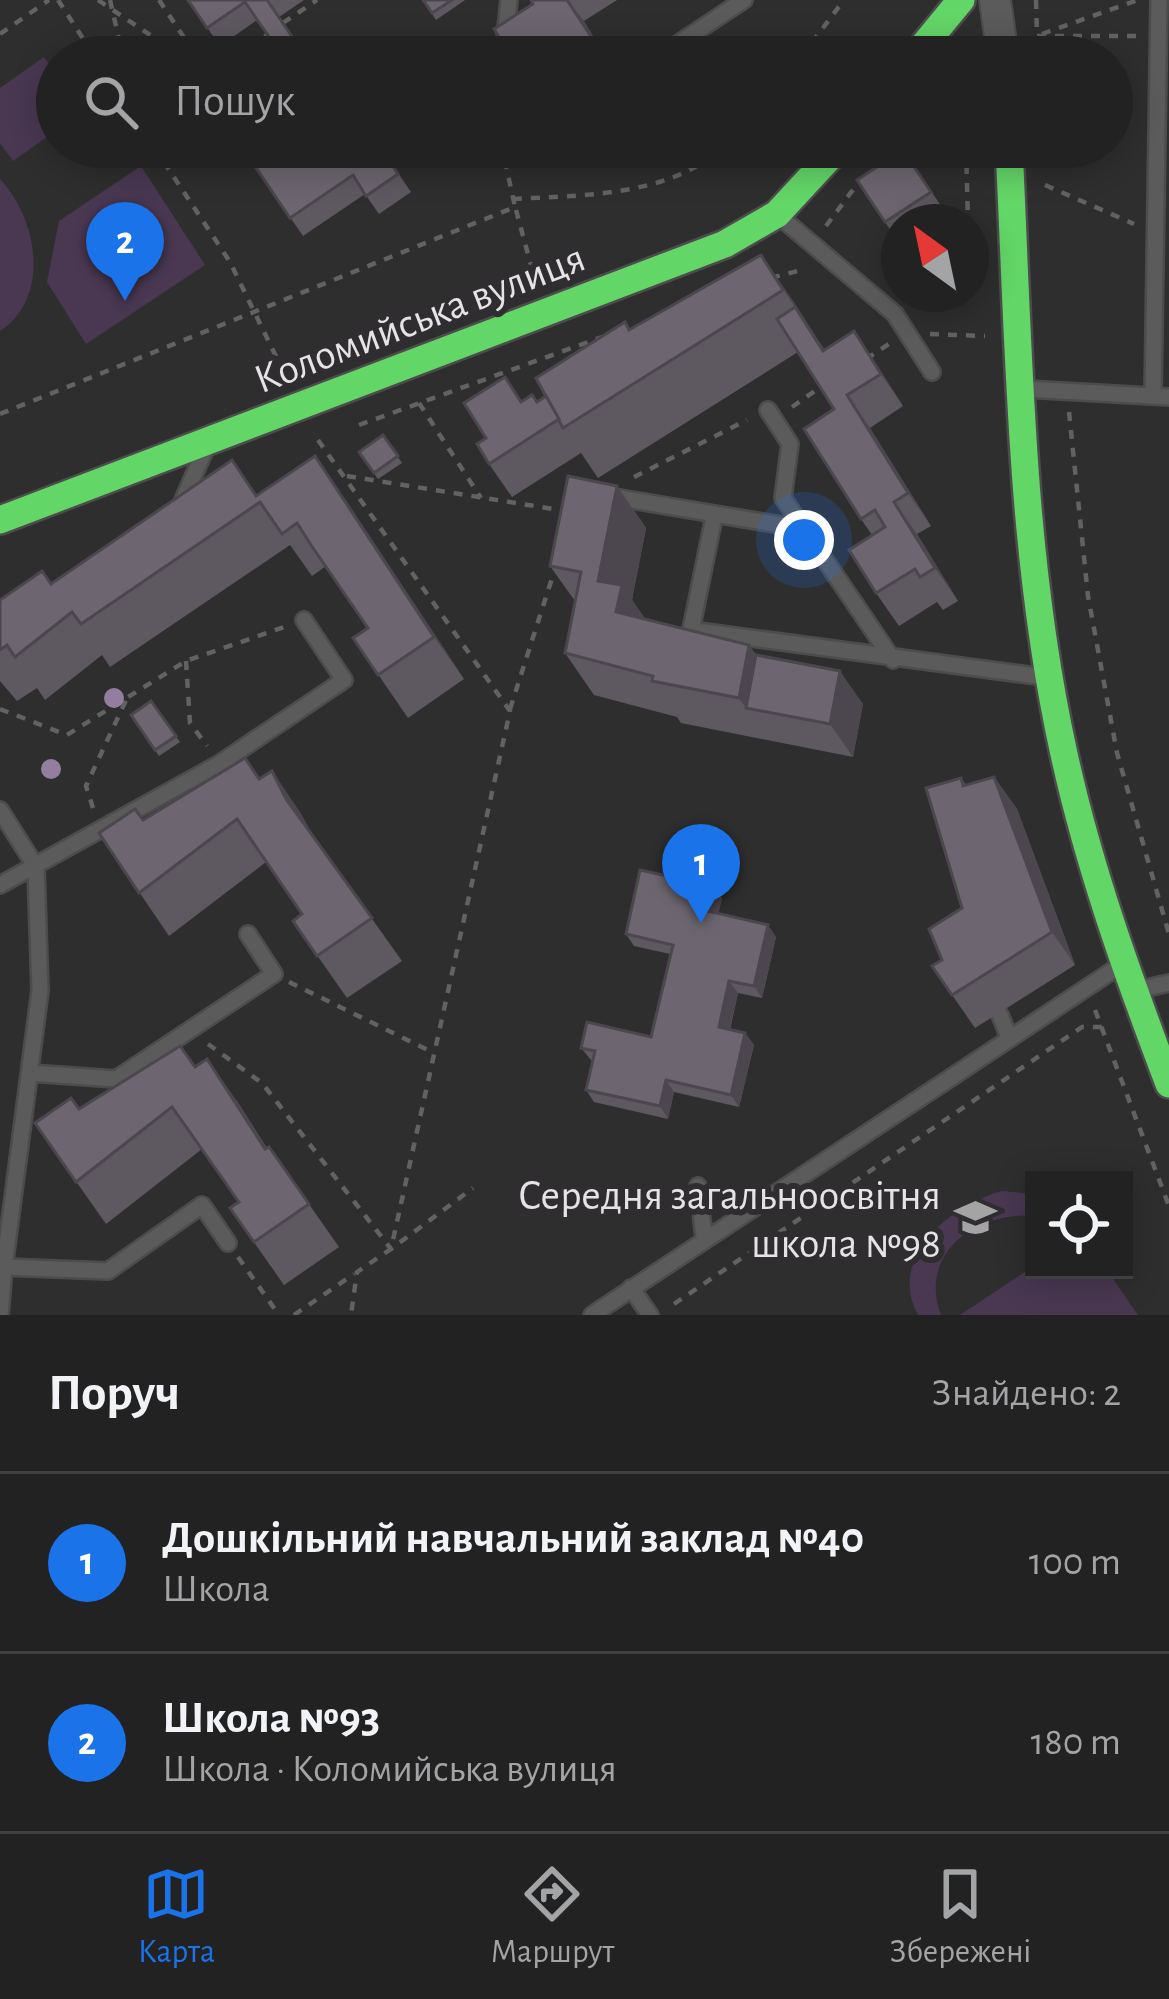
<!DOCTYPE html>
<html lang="uk">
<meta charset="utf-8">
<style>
:root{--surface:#232223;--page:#2f2f30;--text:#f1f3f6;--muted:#a3a4a6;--line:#403f41;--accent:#1a73e8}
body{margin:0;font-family:"Alegreya Sans",sans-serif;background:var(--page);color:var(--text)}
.controls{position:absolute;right:36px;bottom:36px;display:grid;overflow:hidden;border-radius:0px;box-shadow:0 6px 30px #0003}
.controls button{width:108px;height:108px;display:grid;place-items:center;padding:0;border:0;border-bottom:3px solid var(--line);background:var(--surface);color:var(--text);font:60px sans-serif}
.compass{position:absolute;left:881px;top:204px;width:108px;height:108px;border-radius:50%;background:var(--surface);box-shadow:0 6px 30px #0003;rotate:327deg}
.you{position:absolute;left:804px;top:540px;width:42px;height:42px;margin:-30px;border:9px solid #fff;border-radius:50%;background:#1a73e8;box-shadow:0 0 0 18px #1a73e833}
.badge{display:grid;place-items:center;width:78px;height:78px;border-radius:50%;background:var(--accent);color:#fff;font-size:39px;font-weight:700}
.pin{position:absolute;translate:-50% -99px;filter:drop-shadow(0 3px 6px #0008)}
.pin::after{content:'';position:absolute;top:63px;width:42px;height:36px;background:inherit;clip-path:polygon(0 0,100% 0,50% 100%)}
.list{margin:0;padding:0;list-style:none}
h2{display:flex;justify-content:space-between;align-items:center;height:156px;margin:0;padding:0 48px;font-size:51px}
h2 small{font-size:39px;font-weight:400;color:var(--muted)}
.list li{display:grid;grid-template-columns:78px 1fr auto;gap:36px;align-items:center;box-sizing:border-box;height:180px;padding:0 48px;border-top:3px solid var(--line)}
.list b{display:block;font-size:45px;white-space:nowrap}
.list p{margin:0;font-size:39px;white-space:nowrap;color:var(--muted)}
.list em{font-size:39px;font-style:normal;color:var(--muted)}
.icon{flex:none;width:66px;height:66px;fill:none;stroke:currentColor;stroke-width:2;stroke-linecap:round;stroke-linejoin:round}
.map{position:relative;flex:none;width:1169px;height:1315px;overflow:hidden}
.search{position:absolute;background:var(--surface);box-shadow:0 6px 30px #0003;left:36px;right:36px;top:36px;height:132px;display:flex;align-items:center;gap:30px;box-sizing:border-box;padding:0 42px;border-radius:66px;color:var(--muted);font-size:45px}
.sheet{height:516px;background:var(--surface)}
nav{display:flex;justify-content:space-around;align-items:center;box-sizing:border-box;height:168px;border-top:3px solid var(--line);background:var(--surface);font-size:33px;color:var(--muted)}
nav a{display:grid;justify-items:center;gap:6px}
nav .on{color:var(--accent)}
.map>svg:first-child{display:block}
</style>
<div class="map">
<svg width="1169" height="1315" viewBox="0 0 1169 1315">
<rect width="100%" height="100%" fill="#2f2e2f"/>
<g fill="#4a3852">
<path d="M44 57 57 76V130L13 161 0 143V88Z"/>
<path d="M141 166 205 265 86 344 47 282 59 221Z"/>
<path d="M0 179C38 220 51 297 0 331Z"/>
<path d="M1002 1191 1034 1194V1216C979 1211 917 1252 941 1315H918C886 1256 953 1204 1002 1191Z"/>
<path d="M1034 1266V1270H1107L1138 1315H960Z"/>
</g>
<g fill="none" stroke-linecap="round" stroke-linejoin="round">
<defs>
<g id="lane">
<path d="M676 45 744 0"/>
<path d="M503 57 509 0"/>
<path d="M779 216 895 314 932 372"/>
<path d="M1026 389 1169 397"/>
<path d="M1153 396 1159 0"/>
<path d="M768 410 790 444 783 498 804 529"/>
<path d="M608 496 804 529 893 660"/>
<path d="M183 500 204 452"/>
<path d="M714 517 691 630 1044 677"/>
<path d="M0 810 36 867 40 991 4 1267 108 1271 202 1205 228 1243"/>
<path d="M0 885 219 764 344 680 304 620"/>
<path d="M1137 990 1169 983"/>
<path d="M1000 1015 1009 1037"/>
<path d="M30 1073 116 1079 274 974 248 934"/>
<path d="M698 1186 704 1237"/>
<path d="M631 1288 650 1315"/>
<path d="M0 1315 4 1267"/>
<path d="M592 1315 1121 965"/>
</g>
<path id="street" d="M995 0 1003 57"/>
<g id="fast">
<path d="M914 57 961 0"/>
<path d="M1009 147C1019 349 1020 556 1064 754 1089 868 1128 976 1169 1084"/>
<path d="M0 520 725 244 777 214 839 147"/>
</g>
</defs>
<use href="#lane" stroke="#4d4c4d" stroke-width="20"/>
<use href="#street" stroke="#4d4c4d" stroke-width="34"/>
<use href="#fast" stroke="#4d4c4d" stroke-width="32"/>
<g stroke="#636263" stroke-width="4.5" stroke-dasharray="9 9" stroke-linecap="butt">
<path d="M58 0 95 57"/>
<path d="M98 0 183 57"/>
<path d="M110 0 123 57"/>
<path d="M159 0 197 57"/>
<path d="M1036 0 1037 36"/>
<path d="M283 23 317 0"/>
<path d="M0 34 49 0"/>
<path d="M1042 34 1138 0"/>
<path d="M1037 36H1139"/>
<path d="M235 57 268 34"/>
<path d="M801 57 844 0"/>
<path d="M154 147 230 262 285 375"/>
<path d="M966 147 968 222"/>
<path d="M873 164 885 147"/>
<path d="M1045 185 1134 224"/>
<path d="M513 199C582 195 669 197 723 147"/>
<path d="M516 210 535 280"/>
<path d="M826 226 855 187"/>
<path d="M771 278 805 269"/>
<path d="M930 334 985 336"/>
<path d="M866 359 892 342"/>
<path d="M419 403 481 498"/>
<path d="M792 407 822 386"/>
<path d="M1069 412 1088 596 1117 753 1169 934"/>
<path d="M0 414 515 207 502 147"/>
<path d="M359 425 602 337"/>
<path d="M318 440 510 711 391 1249 357 1272 351 1315"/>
<path d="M347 476 566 511"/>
<path d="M634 477 747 420"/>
<path d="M186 661 190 723 207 746"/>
<path d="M0 709 67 735 186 661 287 626"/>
<path d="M510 709 554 572"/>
<path d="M93 808 86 786 127 698"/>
<path d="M289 982 434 1053"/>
<path d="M1095 1010 1169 1206"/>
<path d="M208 1044 262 1083 391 1249 473 1188"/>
<path d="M238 1257 279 1315"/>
<path d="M674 1304 1082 1027H1109"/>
<path d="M294 1315 354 1274"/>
</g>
<use href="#lane" stroke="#5c5b5c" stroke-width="15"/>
<use href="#street" stroke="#5c5b5c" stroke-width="30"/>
<use href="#fast" stroke="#63d668" stroke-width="27"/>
</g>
<g fill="#947e9f">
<circle cx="114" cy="698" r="10"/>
<circle cx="51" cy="769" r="10"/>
</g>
<g fill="#5e5860">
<path d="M188 0H304L279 17 257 20 220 46Z"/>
<path d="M423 0H465L436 20Z"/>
<path d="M531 0H617L584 21 597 43 617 57H512L494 29 533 4Z"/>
<path d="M242 147H380L411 192 379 214 365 194 303 236Z"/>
<path d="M580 147H620L624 154 609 163 604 157 592 164Z"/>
<path d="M903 150 952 222H899V243L885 222Z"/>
<path d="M761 255 824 349 876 364 903 406 870 428 931 526 917 534 958 601 943 610 937 602 899 626 876 593 872 535 861 519 834 409 798 352 598 478 581 453 512 497 489 464 486 438 505 377 522 402H537L630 329Z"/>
<path d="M383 435 402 463 378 479 359 452Z"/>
<path d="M617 486 646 528 632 600 646 620 749 645 756 655 863 704 853 757 681 723 677 717 594 695 565 653 575 601 550 566Z"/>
<path d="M257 496 345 499 464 679 408 718 353 638 368 628 326 566 312 576 290 545 110 667 102 655 45 700 37 688 17 701 0 681V600L51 583Z"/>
<path d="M151 701 180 742 159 756 131 715Z"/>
<path d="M272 771 301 814 313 836 402 961 347 998 293 921 302 914 266 862 169 936 99 833 143 820 260 779Z"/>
<path d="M994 777 1017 809 1075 965 975 1028 932 966 942 960 962 908 961 778 966 785Z"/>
<path d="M713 886 722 898 718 914 776 937 762 998 738 993 730 1030 745 1033 754 1045 739 1107 674 1092 668 1119 594 1102 586 1090 592 1061 581 1048 651 1037 670 954 634 946 626 934Z"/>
<path d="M195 1067 237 1101 267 1148 269 1147 339 1247 284 1285 230 1208 239 1202 202 1149 106 1224 35 1123 79 1109Z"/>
</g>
<g fill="#4c474e">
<path d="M567 0 584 21 606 57H605Z"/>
<path d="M761 255 796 305 845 383 823 351Z"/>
<path d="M854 331 876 364 903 406 881 374Z"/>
<path d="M847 395 870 428 931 526 908 493Z"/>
<path d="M315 456 345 499 464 679 434 637Z"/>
<path d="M617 486 646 528 632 600 651 628 616 612 598 581Z"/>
<path d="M894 502 917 534 958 601 935 568Z"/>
<path d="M749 645 779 687 746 708 739 698Z"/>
<path d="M840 671 863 704 853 757 830 724Z"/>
<path d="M272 771 301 814 315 842 286 799Z"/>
<path d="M994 777 1017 809 1075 965 1052 932Z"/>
<path d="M713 886 722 898 716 924 707 911Z"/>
<path d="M768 925 776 937 762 998 754 986Z"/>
<path d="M729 981 738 993 727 1039 719 1027Z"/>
<path d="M745 1033 754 1045 739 1107 731 1095Z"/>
<path d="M207 1059 237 1101 295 1192 265 1149Z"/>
<path d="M666 1080 674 1092 668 1119 660 1106Z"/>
</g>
<g fill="#6d6670" stroke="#4c474e" stroke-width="3">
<path d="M188 0H267L306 57H283L245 2 207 28Z"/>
<path d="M423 0H452L432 13Z"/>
<path d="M531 0H567L596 44 601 41 610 47 617 57H521L516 50 509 53 494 29 533 4Z"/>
<path d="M242 147H380L398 174 366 196 353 175 290 218Z"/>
<path d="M903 150 931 192 885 222 857 180Z"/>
<path d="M761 255 783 290 563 428 536 378 625 322 629 330Z"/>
<path d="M795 307 823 351 854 331 881 374 847 395 908 493 894 502 935 568 920 577 915 569 876 593 849 550 885 527 875 510 861 519 804 429 834 409 777 319Z"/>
<path d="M505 377 521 402 532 395 537 402 546 396 559 419 489 464 477 444 486 438 464 403Z"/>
<path d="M383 435 398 456 374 473 359 452Z"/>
<path d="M315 456 434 637 378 675 353 638 368 628 311 545 297 523 282 534 260 502 81 624 72 612 15 657 7 645 0 650V600L42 571 51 584 232 460 256 496Z"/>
<path d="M568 476 617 486 598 581 622 585 616 612 749 645 739 698 652 681 653 676 565 653 581 572 550 566Z"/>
<path d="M756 655 840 671 830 724 746 708Z"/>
<path d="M151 701 176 736 155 750 131 715Z"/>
<path d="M245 758 259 779 272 771 286 799 372 918 317 956 293 921 302 914 237 819 139 893 99 833 135 809 143 820Z"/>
<path d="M994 777 1052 932 952 995 932 966 942 960 929 929 962 908 926 788 961 778 963 786Z"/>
<path d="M640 870 713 886 707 911 768 925 754 986 729 981 719 1027 745 1033 731 1095 666 1080 660 1106 586 1090 595 1051 581 1048 587 1022 651 1037 673 945 626 934Z"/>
<path d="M180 1046 195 1067 207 1059 265 1149 269 1147 309 1204 254 1242 230 1208 239 1202 172 1107 76 1182 35 1123 71 1098 79 1109Z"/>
</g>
<defs>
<symbol id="school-bare" viewBox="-9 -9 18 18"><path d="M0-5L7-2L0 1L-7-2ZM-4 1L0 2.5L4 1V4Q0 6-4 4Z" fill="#a5a4a5" stroke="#2f2d30" stroke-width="2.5" paint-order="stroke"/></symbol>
</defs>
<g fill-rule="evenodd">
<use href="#school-bare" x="946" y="1188" width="59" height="59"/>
</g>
<g text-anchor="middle" stroke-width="12" stroke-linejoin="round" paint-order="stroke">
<g font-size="42" fill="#e5e3e5" stroke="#2f2d30">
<text transform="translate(419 317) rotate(-21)" y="15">Коломийська вулиця</text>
</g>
<g font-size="42" fill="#e5e3e5" stroke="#2f2d30" text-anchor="end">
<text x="941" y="1209">Середня загальноосвітня<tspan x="941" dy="48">школа №98</tspan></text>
</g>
</g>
</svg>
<div class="controls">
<button><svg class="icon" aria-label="locate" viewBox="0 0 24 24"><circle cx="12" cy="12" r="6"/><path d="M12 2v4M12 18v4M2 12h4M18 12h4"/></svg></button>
</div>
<svg class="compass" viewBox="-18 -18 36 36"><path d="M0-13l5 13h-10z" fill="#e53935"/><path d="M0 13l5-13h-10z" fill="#a3a4a6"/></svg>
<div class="you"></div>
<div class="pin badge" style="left:701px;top:923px">1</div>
<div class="pin badge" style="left:125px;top:301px">2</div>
<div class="search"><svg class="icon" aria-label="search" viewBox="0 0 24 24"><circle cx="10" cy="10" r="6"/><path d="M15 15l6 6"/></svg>Пошук</div>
</div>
<section class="sheet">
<h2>Поруч<small>Знайдено: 2</small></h2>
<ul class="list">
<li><span class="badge">1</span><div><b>Дошкільний навчальний заклад №40</b><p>Школа</p></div><em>100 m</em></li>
<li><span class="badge">2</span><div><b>Школа №93</b><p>Школа · Коломийська вулиця</p></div><em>180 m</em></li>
</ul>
</section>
<nav>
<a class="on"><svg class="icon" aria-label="map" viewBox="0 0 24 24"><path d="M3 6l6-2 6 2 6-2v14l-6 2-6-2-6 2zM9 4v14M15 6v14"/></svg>Карта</a>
<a><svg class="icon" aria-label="directions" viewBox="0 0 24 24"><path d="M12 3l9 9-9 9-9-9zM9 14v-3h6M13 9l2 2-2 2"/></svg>Маршрут</a>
<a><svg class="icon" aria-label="saved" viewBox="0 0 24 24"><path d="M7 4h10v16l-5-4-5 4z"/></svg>Збережені</a>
</nav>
